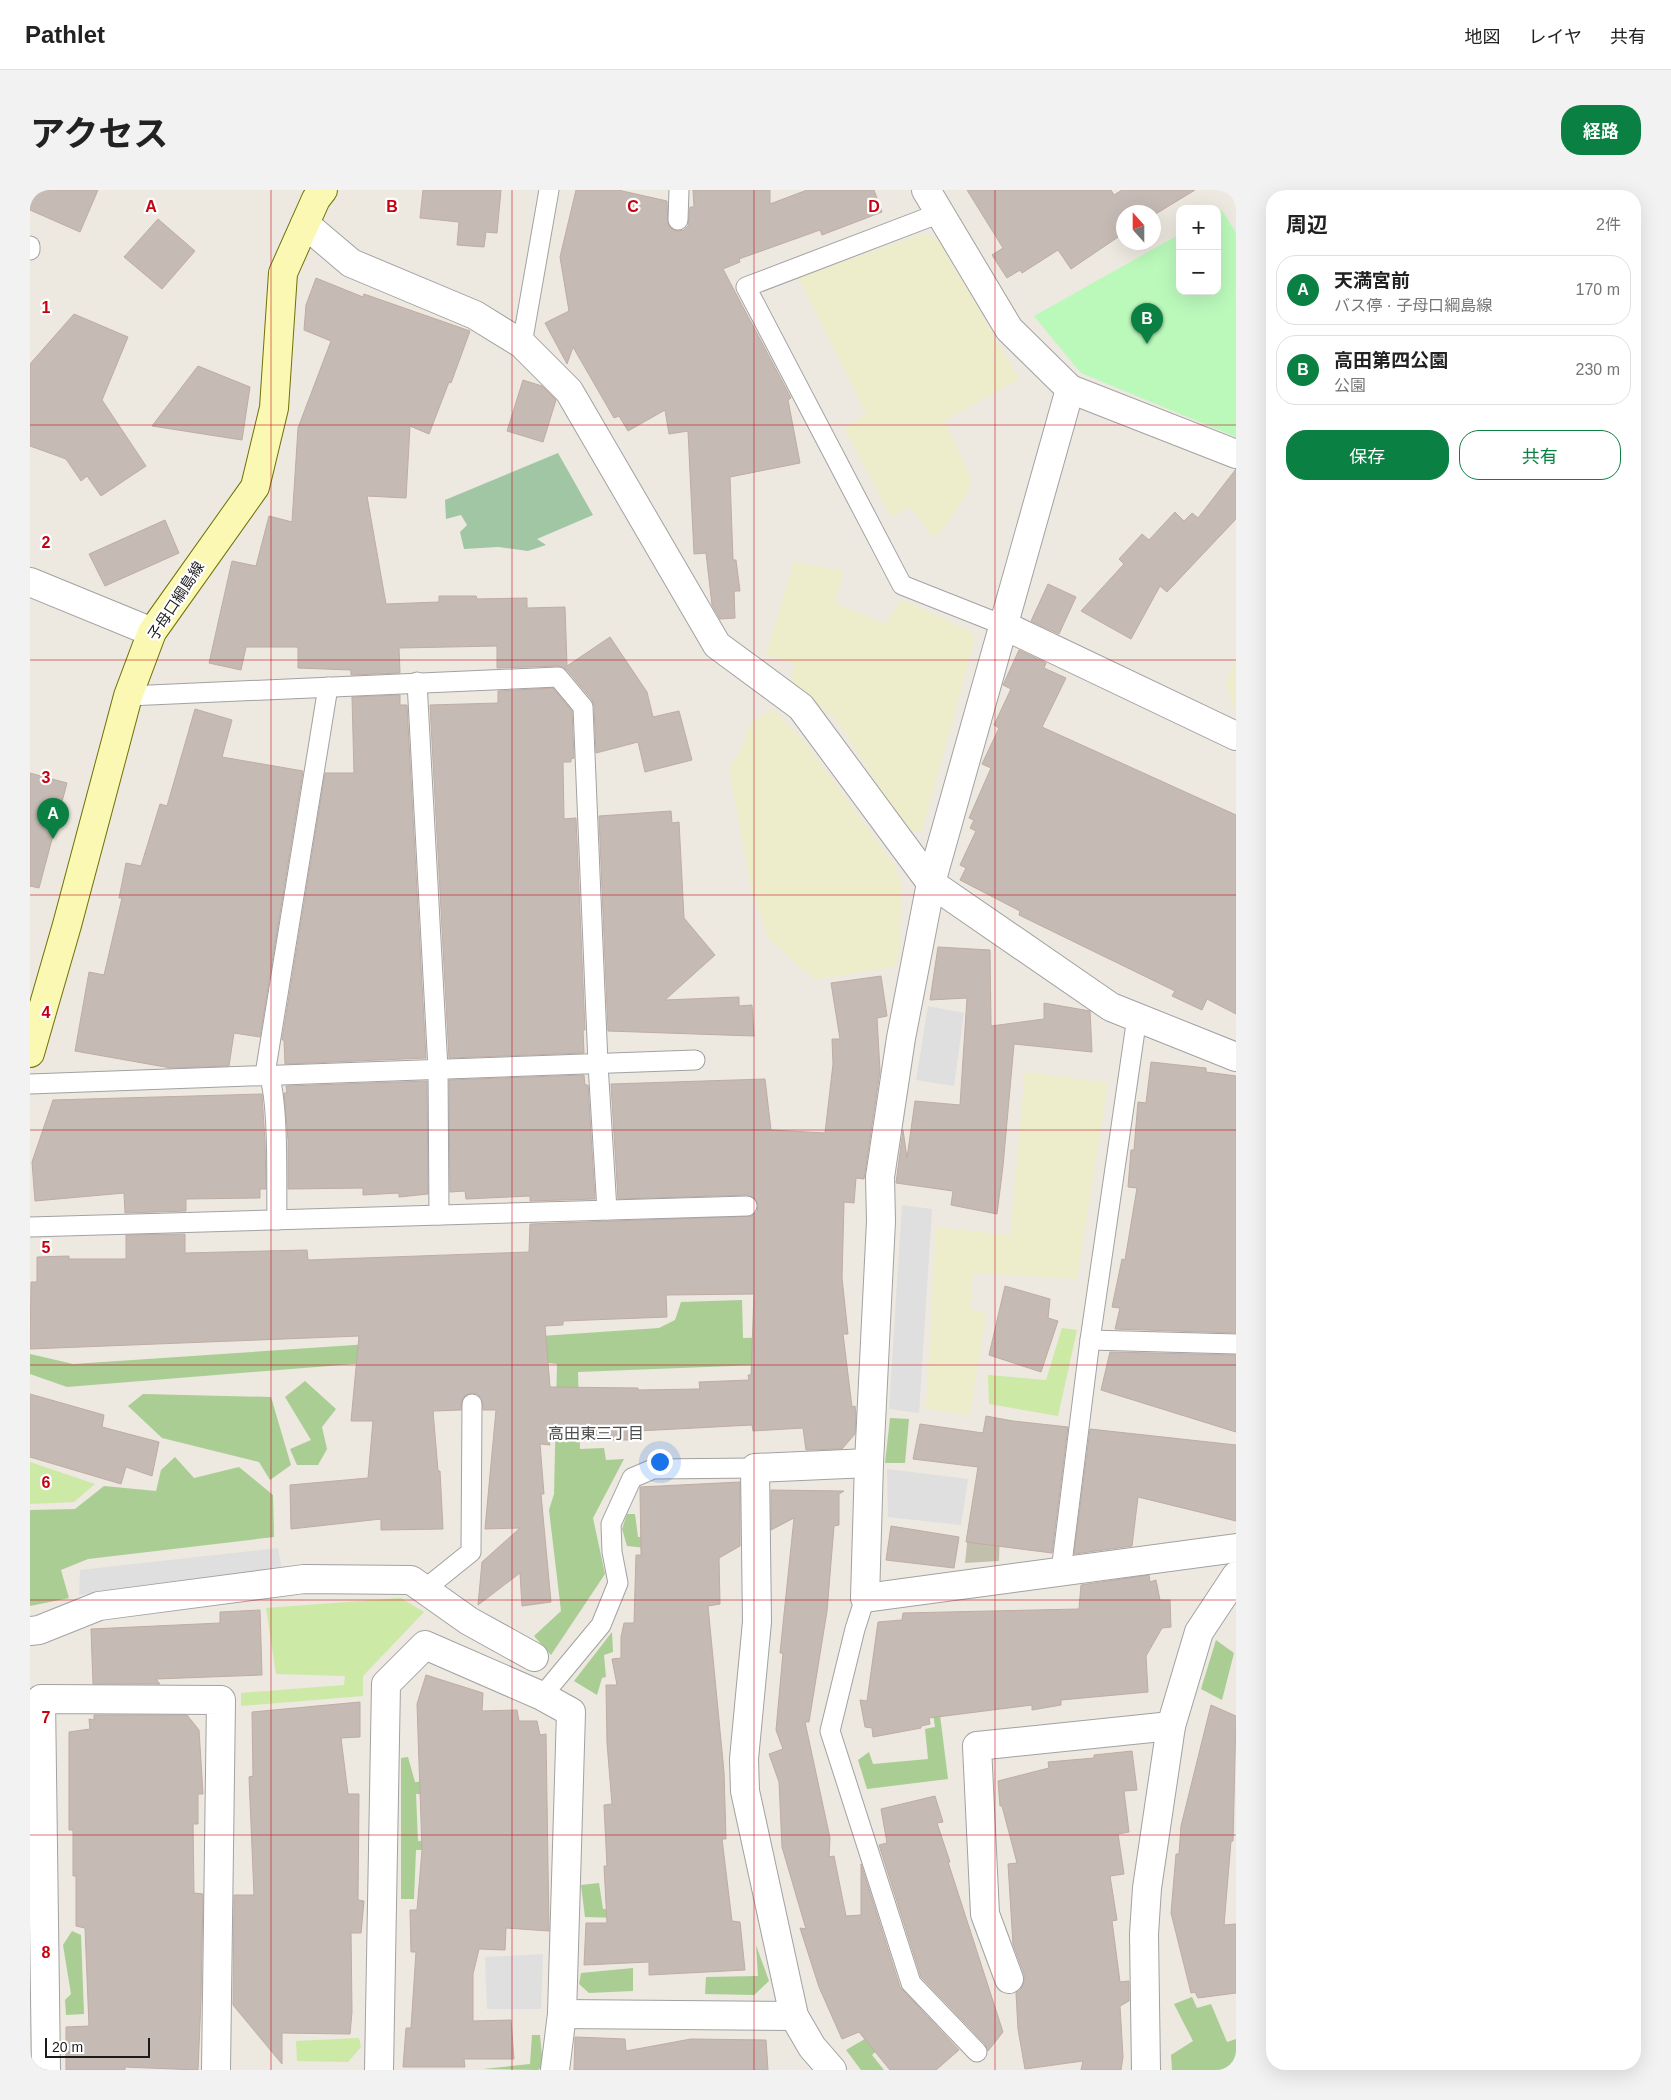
<!DOCTYPE html>
<html lang="ja">
<meta charset="utf-8">
<style>
:root{--surface:#fff;--page:#f2f2f2;--text:#222;--muted:#767676;--line:#e0e0e0;--accent:#0b8043}
body{margin:0;font-family:Arial,"Noto Sans JP",sans-serif;background:var(--page);color:var(--text)}
.controls{position:absolute;right:15px;top:15px;display:grid;overflow:hidden;border-radius:10px;box-shadow:0 5px 20px #0002}
.controls button{width:45px;height:45px;display:grid;place-items:center;padding:0;border:0;border-bottom:1px solid var(--line);background:var(--surface);color:var(--text);font:25px sans-serif}
.compass{position:absolute;left:1086px;top:15px;width:45px;height:45px;border-radius:50%;background:var(--surface);box-shadow:0 5px 20px #0002;rotate:339deg}
.scale{position:absolute;left:15px;bottom:12px;width:105px;box-sizing:border-box;padding-left:5px;border:2px solid #1b1b1b;border-top:0;font-size:14px;line-height:18px;white-space:nowrap;color:#1b1b1b;-webkit-text-stroke:4px #fff;paint-order:stroke}
.you{position:absolute;left:629px;top:1271px;width:18px;height:18px;margin:-12px;border:4px solid #fff;border-radius:50%;background:#1a73e8;box-shadow:0 0 0 8px #1a73e833}
.badge{display:grid;place-items:center;width:32px;height:32px;border-radius:50%;background:var(--accent);color:#fff;font-size:16px;font-weight:700}
.pin{position:absolute;translate:-50% -41px;filter:drop-shadow(0 1px 2px #0008)}
.pin::after{content:'';position:absolute;top:26px;width:18px;height:15px;background:inherit;clip-path:polygon(0 0,100% 0,50% 100%)}
.list{margin:0;padding:0;list-style:none}
h2{display:flex;justify-content:space-between;align-items:center;height:65px;margin:0;padding:0 20px;font-size:21px}
h2 small{font-size:16px;font-weight:400;color:var(--muted)}
.list li{display:grid;grid-template-columns:32px 1fr auto;gap:15px;align-items:center;box-sizing:border-box;height:70px;margin:0 10px 10px;padding:0 10px;border:1px solid var(--line);border-radius:20px}
.list b{display:block;font-size:19px;white-space:nowrap}
.list p{margin:0;font-size:16px;white-space:nowrap;color:var(--muted)}
.list em{font-size:16px;font-style:normal;color:var(--muted)}
.actions{display:flex;gap:10px;padding:15px 20px}
.actions a{flex:1;padding:11px 0;border:1px solid var(--accent);border-radius:20px;text-align:center;font-size:18px;color:var(--accent)}
.actions .main{background:var(--accent);color:#fff}
.map{position:relative;flex:none;width:1206px;height:1880px;overflow:hidden;border-radius:20px}
header{display:flex;align-items:center;gap:30px;box-sizing:border-box;height:70px;padding:0 25px;background:var(--surface);border-bottom:1px solid var(--line)}
header strong{font-size:24px}
nav{display:flex;gap:28px;margin-inline-start:auto;font-size:18px}
.intro{display:flex;align-items:center;justify-content:space-between;box-sizing:border-box;height:120px;padding:0 30px}
h1{margin:0;font-size:35px}
.button{padding:12px 22px;border-radius:20px;background:var(--accent);color:#fff;font-size:18px;font-weight:700}
main{display:flex;gap:30px;padding:0 30px}
aside{flex:1;background:var(--surface);border-radius:20px;box-shadow:0 5px 20px #0002}
.map>svg:first-child{display:block}
</style>
<header>
<strong>Pathlet</strong>
<nav><a>地図</a><a>レイヤ</a><a>共有</a></nav>
</header>
<div class="intro"><h1>アクセス</h1><a class="button">経路</a></div>
<main>
<div class="map">
<svg width="1206" height="1880" viewBox="0 0 1206 1880">
<rect width="100%" height="100%" fill="#ede8e0"/>
<path fill="#c1c0ac" d="M939 1334 970 1336 969 1371 935 1373Z"/>
<g fill="#ededcb">
<path d="M892 44 908 49 989 189 914 231 941 287 938 302 910 343 902 347 881 317 861 327 814 238 836 224 768 87Z"/>
<path d="M764 372 814 381 805 413 855 434 872 409 943 443V456L892 642H878L805 528 760 492 765 474 736 465Z"/>
<path d="M1206 466V528L1196 492Z"/>
<path d="M743 519 775 552 865 676 872 695 869 765 864 777 785 790 739 749 722 703 699 579 712 557 720 533Z"/>
<path d="M995 882 1078 893 1047 1089 943 1083 940 1119 956 1123 940 1226 896 1219 906 1037 980 1045Z"/>
</g>
<g fill="#cce9a5">
<path d="M1032 1138 1047 1140 1028 1226 959 1214 958 1185 1016 1190Z"/>
<path d="M0 1272 65 1294 44 1312 0 1314Z"/>
<path d="M371 1408 394 1422 333 1486V1506L211 1516V1503L314 1495 315 1486 246 1484 236 1418Z"/>
<path d="M329 1848 331 1857 318 1872 267 1871 266 1851Z"/>
</g>
<g fill="#aacd94">
<path d="M712 1110 713 1148 748 1147 752 1174 548 1182 550 1259 574 1258 576 1270 594 1269 563 1328 575 1384 521 1465 504 1446 531 1421 519 1320 524 1304 527 1174 493 1170 496 1147 629 1138 645 1130 651 1112Z"/>
<path d="M473 1145 361 1171 37 1197 0 1184V1164L43 1174Z"/>
<path d="M275 1191 306 1219 292 1237 297 1259 288 1275H267L260 1259 281 1250 255 1207Z"/>
<path d="M113 1204 241 1207 261 1275 240 1290 229 1272 132 1248 98 1216Z"/>
<path d="M860 1228 879 1229 875 1273H855Z"/>
<path d="M145 1267 164 1288 209 1277 243 1305 244 1347 58 1369 31 1380 39 1408 0 1416V1320L45 1319 74 1296 126 1301 131 1280Z"/>
<path d="M597 1324H605L608 1347 646 1349V1361L597 1356 592 1339Z"/>
<path d="M582 1442 583 1462 574 1465 576 1487 572 1488 567 1505 544 1491Z"/>
<path d="M1186 1450 1204 1463 1192 1510 1171 1499Z"/>
<path d="M905 1485 918 1589 837 1599 828 1570 839 1562 843 1574 898 1569 895 1539 905 1537 898 1492Z"/>
<path d="M378 1567 385 1592 447 1589V1606L386 1604 388 1651 446 1650 447 1659 386 1660 384 1709H371V1568Z"/>
<path d="M569 1693 573 1719H626L627 1729 555 1727 551 1695Z"/>
<path d="M42 1741 51 1745 54 1824 36 1825 35 1810 41 1804 33 1755Z"/>
<path d="M726 1755 739 1791 724 1805 675 1804 676 1787 728 1786Z"/>
<path d="M603 1778V1801L559 1803 549 1794 551 1783Z"/>
<path d="M1162 1807 1167 1818 1181 1814 1197 1852 1206 1849V1880H1142L1141 1865 1163 1851 1144 1814Z"/>
<path d="M888 1823 842 1865 854 1880H831L816 1860 874 1826Z"/>
<path d="M502 1845H510L513 1876 508 1880 453 1879 500 1874Z"/>
</g>
<path fill="#a1c6a4" d="M528 263 563 325 507 349 516 355 498 361 468 357 434 359 430 342 437 335 431 325 416 329 415 310Z"/>
<path fill="#bbf9bb" d="M1192 20 1206 43V247L1051 183 1004 126 1150 44V101H1187V23Z"/>
<g fill="#dfdfdf">
<path d="M898 816 934 823 924 896 886 890Z"/>
<path d="M872 1015 902 1019 889 1223 859 1219Z"/>
<path d="M857 1279 938 1289 931 1335 858 1327Z"/>
<path d="M248 1358 252 1380 49 1405 50 1380Z"/>
<path d="M513 1764 511 1819H457L455 1767Z"/>
</g>
<g fill="#c5bab4" stroke="#bfada3" fill-rule="evenodd">
<path d="M0 0H68L50 42 0 20Z"/>
<path d="M393 0H471L467 43 456 42 454 57 427 55 429 32 390 28Z"/>
<path d="M546 0H588L637 11 638 35 642 39 648 41 654 40 658 36 660 17H664L663 0H740V14L777 0H844L852 22 792 45 790 40 709 69 710 72 693 79 761 208 758 210 770 273 700 287 703 370H706L710 401H704L705 428 690 429 682 415 676 363 664 364 658 241 639 244 635 220 598 241 589 226 584 228 543 157 537 174 515 133 539 121 530 67Z"/>
<path d="M937 0H1081L1084 5 1092 0H1165L1124 25V22H1094V43L1041 79 1028 60 992 83 990 80 977 88 962 65 973 58Z"/>
<path d="M128 29 165 61 132 99 94 67Z"/>
<path d="M286 88 333 107 334 104 440 141 421 193 419 192 399 244 380 236 376 308 337 306 356 414 409 412V406H446L447 409 497 408V418L535 417 537 476 580 447 617 502 623 527 649 521 662 570 615 582 608 552 566 563 564 516 562 510 537 480 528 476 467 478V456L369 458 370 483 321 485V480L268 478V457H216L211 480 179 473 202 371 226 376 239 326 262 332 268 238 301 151 274 140 276 115Z"/>
<path d="M44 124 98 147 72 210 116 276 71 306 57 286 51 291 36 269 0 256V174Z"/>
<path d="M168 176 220 197 212 250 122 236Z"/>
<path d="M493 190 512 196 526 210 513 252 477 241Z"/>
<path d="M1206 279V329L1137 402 1130 396 1101 449 1051 421 1094 374 1089 369 1112 344 1119 350 1145 322 1154 331 1162 323 1168 328Z"/>
<path d="M135 330 149 363 75 396 59 364Z"/>
<path d="M1018 394 1046 407 1029 444 1001 431Z"/>
<path d="M989 460 1016 473 1014 478 1036 488 1012 537 1206 625V824L1177 809 1172 820 1142 806 1145 801 989 725 990 721 930 690 936 678 930 675 946 641 940 638 944 630 939 628 961 578 952 574 969 538 964 535 981 499 973 495Z"/>
<path d="M523 498 542 521 544 568 541 569V572H533L534 629 546 628 555 840H553L554 863 419 868 400 515 468 513V501Z"/>
<path d="M370 505V515H377L396 868 255 874 254 850H252L295 583H324L322 507Z"/>
<path d="M165 519 202 530 192 567 273 581 230 847 204 843 199 876 141 878 45 861 59 782 74 785 92 708H89L96 673 111 676 130 614 137 616Z"/>
<path d="M0 583 37 593 9 698 0 696Z"/>
<path d="M641 621 642 633 649 632 654 728 685 765 635 810 709 807V816L722 815 724 846 578 841 569 626Z"/>
<path d="M908 757 960 760 961 836 1014 829V813L1060 821 1062 862 984 854 973 976 967 1024 921 1015 923 1001 866 993 873 940 877 968 885 911 930 915 937 808 900 810Z"/>
<path d="M851 786 857 826 847 828 850 881 834 989 826 988 824 1013 814 1012 812 1088 818 1144H813L822 1217 825 1216 826 1223 825 1244 812 1259 776 1260 773 1238 723 1241 722 1235 608 1241V1250H519L520 1255 510 1254 514 1304H511L521 1412 492 1416 490 1383 448 1415 452 1372 490 1338 455 1339 466 1220H453L452 1209 447 1204 442 1203 436 1205 432 1209 431 1220 403 1221 408 1281H410L413 1339 351 1340V1329L261 1339 260 1295 338 1288 343 1231H321L329 1146 0 1159 1 1092H7V1067L39 1066V1069H96V1045L155 1044V1063L277 1060 278 1070 499 1062 500 1034 722 1026 727 1022 728 1015 726 1010 717 1005 588 1009 581 894 735 889 741 940 795 943 803 874 802 849H810L801 793ZM724 1104 721 1185H718L719 1190 669 1192 670 1199 608 1200V1198L520 1197 515 1136 533 1135V1131L637 1127 636 1105Z"/>
<path d="M1121 872 1176 878V882L1206 886V1143L1085 1139 1090 1118 1082 1117 1092 1069 1095 1070 1107 998 1098 997 1101 960H1104L1108 912 1116 913Z"/>
<path d="M554 885 555 895H558L565 1009 500 1011V1006L436 1009 435 1001 420 1002 419 890Z"/>
<path d="M397 891 398 1004 369 1007V1003L333 1005V998L258 999V950L254 903H257L256 896Z"/>
<path d="M232 904 235 951 236 999H230V1008L156 1009V1021L95 1023 94 1003 5 1011 2 972 23 910Z"/>
<path d="M975 1096 1020 1109 1018 1128 1028 1131 1011 1182 959 1165Z"/>
<path d="M1080 1162 1206 1165V1242L1071 1200Z"/>
<path d="M0 1204 74 1225 72 1237 129 1252 122 1286 96 1277 91 1294 0 1267Z"/>
<path d="M956 1226 983 1231 1038 1237 1022 1363 936 1352 948 1277 883 1269 890 1234 953 1243Z"/>
<path d="M1060 1239 1206 1255V1331L1108 1307 1102 1356 1044 1364Z"/>
<path d="M710 1292V1356L689 1368 690 1414 678 1416 694 1582 696 1649H692L702 1731 710 1732 715 1780 619 1785V1772L554 1775 556 1733H577L574 1676H577L574 1615 582 1614 577 1553 576 1495H587L582 1469 591 1468V1447L594 1433H604L606 1365H611L610 1297Z"/>
<path d="M741 1300 814 1301 809 1304V1335L804 1336 797 1421 779 1532H775L800 1648 799 1667 804 1666 816 1726 831 1725V1674L870 1797 929 1860 906 1880H860L829 1842 812 1849 789 1797 770 1738 776 1739 752 1657 749 1592 739 1564 753 1559 746 1540 753 1463H750L764 1328 741 1340Z"/>
<path d="M861 1336 929 1347 924 1378 856 1370Z"/>
<path d="M1119 1385 1120 1392 1126 1390 1130 1410H1140L1141 1437 1132 1438 1116 1466 1118 1502 1031 1510V1515L1002 1520V1515L899 1528 900 1534 891 1536V1538L843 1547 842 1538 835 1537 830 1510 837 1511 848 1432 872 1430 873 1423 1049 1419 1051 1395Z"/>
<path d="M230 1420 232 1485 126 1489 130 1494H63L61 1439 190 1433V1422Z"/>
<path d="M396 1485 453 1503 452 1521 487 1520 489 1531H507L510 1545 516 1544 519 1741 476 1738 475 1760 449 1759 443 1784V1831L481 1830 484 1869H434L435 1877H373L376 1838H381L386 1762H381L380 1720H387L392 1660 387 1514Z"/>
<path d="M330 1512V1547L311 1548 318 1604H329L328 1710 334 1711 331 1743H321L322 1822 320 1844 252 1843V1874L203 1815 204 1705H224L219 1587 223 1586 222 1522Z"/>
<path d="M1181 1515 1206 1526 1203 1651H1201L1194 1735 1206 1734V1803L1168 1808 1165 1802 1161 1803 1141 1723 1146 1664H1149L1151 1636Z"/>
<path d="M64 1525H157L169 1540 173 1604H168V1634H163L164 1703 173 1704 171 1810 168 1880 95 1877V1880H36V1837L59 1836 55 1738 46 1736V1686H43V1640H39V1542L60 1539 59 1529 64 1530Z"/>
<path d="M1102 1561 1107 1600 1094 1601 1099 1642 1088 1644 1094 1684 1080 1686 1087 1730 1082 1731 1090 1792 1099 1791V1811L1090 1816 1093 1867 1091 1880H1051L1053 1871 995 1879 988 1839 986 1803 991 1799 994 1791V1784L983 1754 978 1674 987 1673 972 1616H970L968 1591 1019 1578 1018 1572 1064 1568V1565Z"/>
<path d="M905 1606 913 1632 907 1633 920 1672H918L973 1842 958 1861 955 1854 891 1787 849 1655 857 1653 851 1619Z"/>
<path d="M545 1847 595 1849 596 1861 661 1849 736 1850 738 1880H544Z"/>
</g>
<g fill="none" stroke-linecap="round" stroke-linejoin="round">
<defs>
<g id="service">
<path d="M910 23 716 97 872 395 973 435"/>
<path d="M648 30 649 0"/>
<path d="M0 56V60"/>
<path d="M492 154 519 0"/>
<path d="M387 492 408 879 409 1025"/>
<path d="M98 506 528 487 553 517 568 874 577 1020"/>
<path d="M0 894 665 870"/>
<path d="M247 1030C246 998 250 901 236 878L298 497"/>
<path d="M0 1037 717 1016"/>
<path d="M1060 1150 1206 1154"/>
<path d="M1031 1381 1060 1150 1107 827"/>
<path d="M395 1399 441 1362 442 1214"/>
<path d="M835 1408 825 1439 800 1541 881 1793 947 1862"/>
<path d="M512 1506 571 1435 588 1393 582 1362 581 1334 602 1288 623 1279 725 1278"/>
</g>
<g id="minor">
<path d="M896 0 979 139 1040 199 1206 264"/>
<path d="M275 34 321 73 445 125 492 154 539 201 687 455 771 517 901 693 1081 817 1206 867"/>
<path d="M1040 199 901 693 871 848 850 987 851 1031 839 1273 835 1408 1206 1358"/>
<path d="M973 435 1206 546"/>
<path d="M0 1441 9 1440 69 1416 274 1389 381 1390 439 1431 504 1467"/>
<path d="M979 1789 955 1724 947 1556 1141 1536"/>
<path d="M532 1824 764 1826"/>
<path d="M16 1880 11 1509 191 1510 186 1880"/>
<path d="M349 1880 356 1494 395 1455 512 1506 541 1522 532 1824 525 1880"/>
<path d="M802 1880 782 1857 764 1826 715 1601 714 1569 727 1432 725 1278 839 1273"/>
<path d="M1116 1880 1114 1744 1117 1698 1141 1536 1169 1442 1206 1386"/>
</g>
<path id="tertiary" d="M0 392 122 442"/>
<path id="secondary" d="M0 863 37 735 98 506 122 442 225 297 244 218 253 83 286 9 293 0"/>
</defs>
<use href="#service" stroke="#a2a2a2" stroke-width="21"/>
<use href="#minor" stroke="#a2a2a2" stroke-width="30"/>
<use href="#tertiary" stroke="#a2a2a2" stroke-width="30"/>
<use href="#secondary" stroke="#6e7104" stroke-width="30"/>
<use href="#service" stroke="#fff" stroke-width="19"/>
<use href="#minor" stroke="#fff" stroke-width="28"/>
<use href="#tertiary" stroke="#fff" stroke-width="28"/>
<use href="#secondary" stroke="#faf8b2" stroke-width="28"/>
</g>
<path fill="none" stroke="#c70010" stroke-width="1" stroke-opacity="0.55" d="M241 0V1880M482 0V1880M724 0V1880M965 0V1880M0 235H1206M0 470H1206M0 705H1206M0 940H1206M0 1175H1206M0 1410H1206M0 1645H1206"/>
<g text-anchor="middle" stroke-width="4.5" stroke-linejoin="round" paint-order="stroke">
<g font-size="15" fill="#1b1b1b" stroke="#fff">
<text transform="translate(146 411) rotate(-57)" y="5">子母口綱島線</text>
</g>
<g font-size="16" fill="#4e4e4e" stroke="#fff">
<text x="566" y="1249">高田東三丁目</text>
</g>
</g>
<g font-size="16" text-anchor="middle" font-weight="bold" fill="#c70010" stroke="#fff" stroke-width="4.5" stroke-linejoin="round" paint-order="stroke">
<text x="121" y="22">A</text>
<text x="362" y="22">B</text>
<text x="603" y="22">C</text>
<text x="844" y="22">D</text>
<text x="16" y="123">1</text>
<text x="16" y="358">2</text>
<text x="16" y="593">3</text>
<text x="16" y="828">4</text>
<text x="16" y="1063">5</text>
<text x="16" y="1298">6</text>
<text x="16" y="1533">7</text>
<text x="16" y="1768">8</text>
</g>
</svg>
<div class="controls">
<button>+</button>
<button>−</button>
</div>
<svg class="compass" viewBox="-18 -18 36 36"><path d="M0-13l5 13h-10z" fill="#e53935"/><path d="M0 13l5-13h-10z" fill="#767676"/></svg>
<div class="scale">20 m</div>
<div class="you"></div>
<div class="pin badge" style="left:23px;top:649px">A</div>
<div class="pin badge" style="left:1117px;top:154px">B</div>
</div>
<aside>
<h2>周辺<small>2件</small></h2>
<ul class="list">
<li><span class="badge">A</span><div><b>天満宮前</b><p>バス停 · 子母口綱島線</p></div><em>170 m</em></li>
<li><span class="badge">B</span><div><b>高田第四公園</b><p>公園</p></div><em>230 m</em></li>
</ul>
<div class="actions"><a class="main">保存</a><a>共有</a></div>
</aside>
</main>
